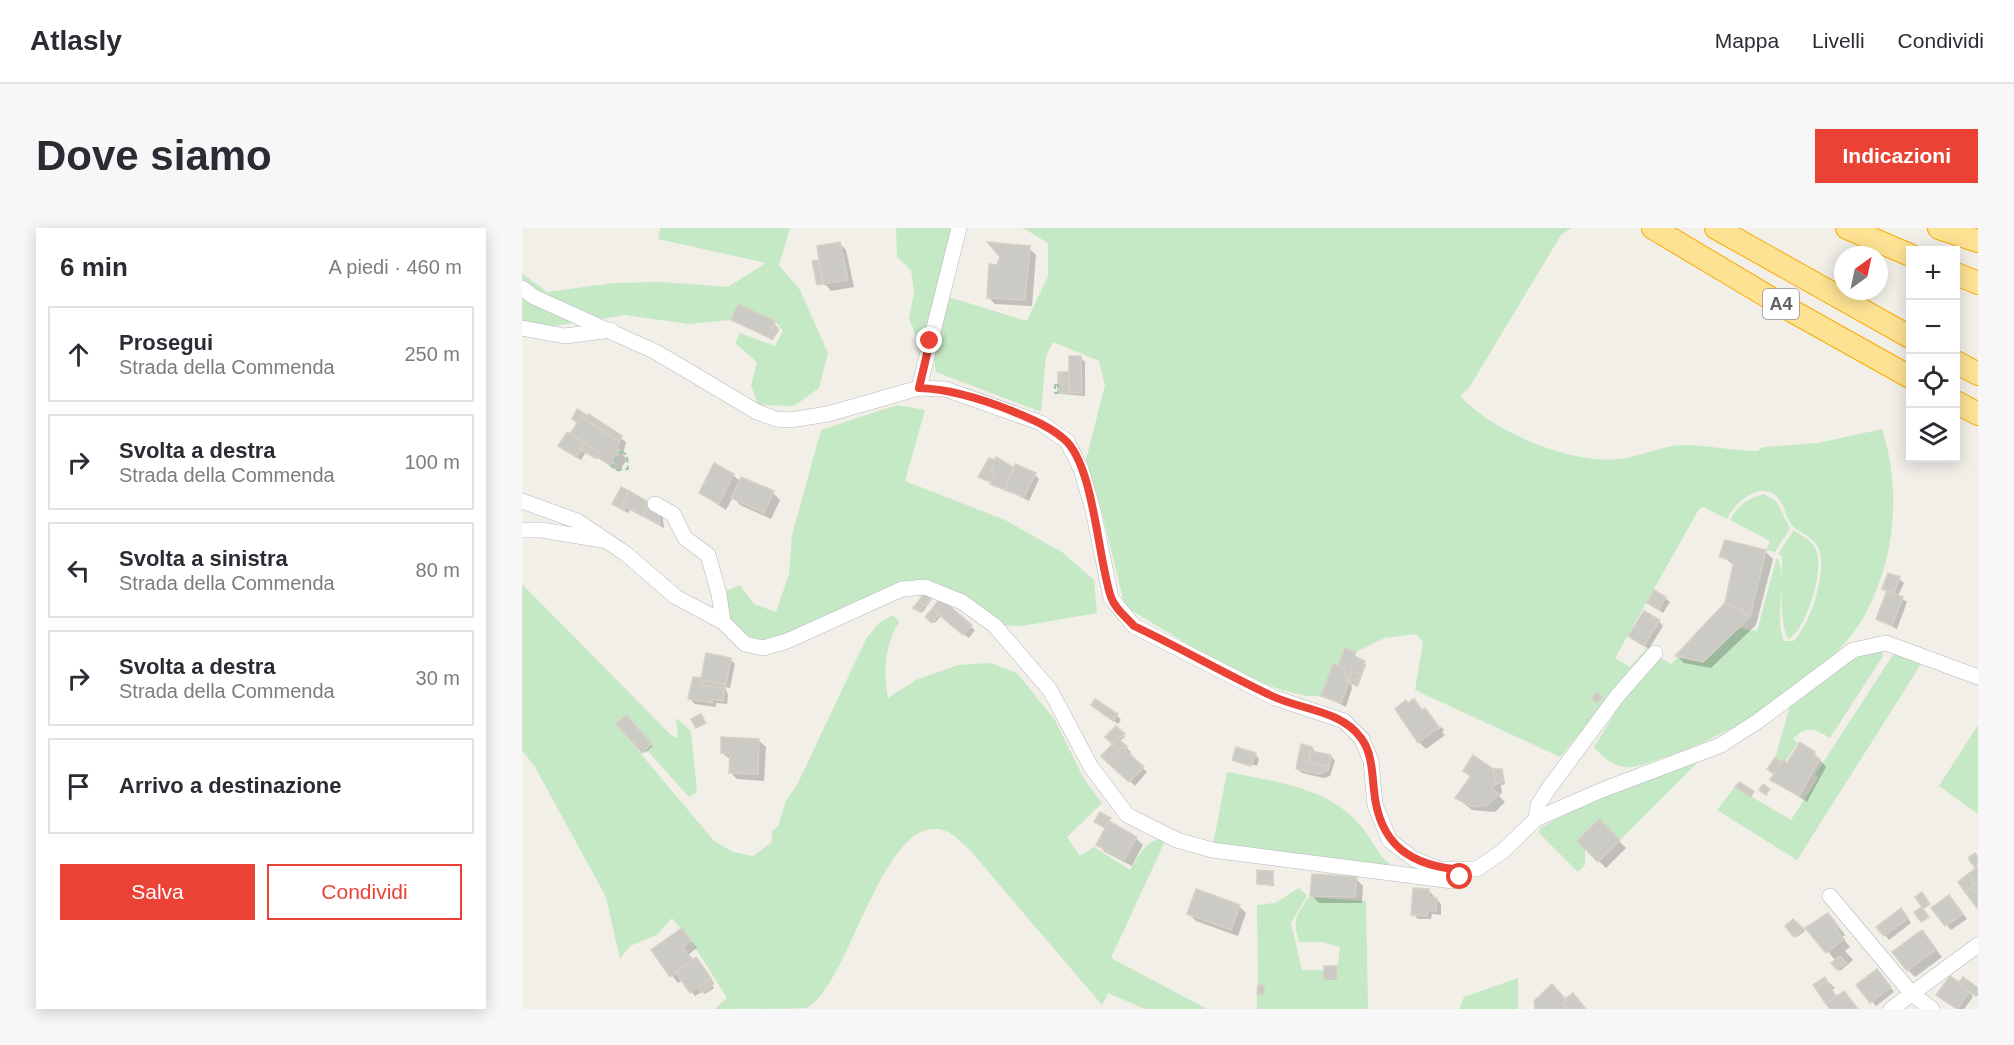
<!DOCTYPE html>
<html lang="it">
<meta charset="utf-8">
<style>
:root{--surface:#fff;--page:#f7f7f7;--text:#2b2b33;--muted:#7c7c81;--line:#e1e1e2;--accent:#ea4335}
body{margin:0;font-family:Helvetica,sans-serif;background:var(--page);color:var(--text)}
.controls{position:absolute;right:18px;top:18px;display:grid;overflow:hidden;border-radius:0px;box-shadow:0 3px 15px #0003}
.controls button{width:54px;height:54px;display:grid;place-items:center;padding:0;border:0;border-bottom:2px solid var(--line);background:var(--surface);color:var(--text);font:30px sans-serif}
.compass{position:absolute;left:1312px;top:18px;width:54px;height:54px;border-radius:50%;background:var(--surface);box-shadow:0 3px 15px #0003;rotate:33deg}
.stop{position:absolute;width:18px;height:18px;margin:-14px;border:4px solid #ea4335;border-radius:50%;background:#fff}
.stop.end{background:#ea4335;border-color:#fff;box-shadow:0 2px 6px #0008}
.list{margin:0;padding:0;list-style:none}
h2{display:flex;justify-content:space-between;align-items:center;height:78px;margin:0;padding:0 24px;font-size:26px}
h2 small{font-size:20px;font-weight:400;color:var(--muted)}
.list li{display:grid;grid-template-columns:39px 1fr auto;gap:18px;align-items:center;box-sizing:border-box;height:96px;margin:0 12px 12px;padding:0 12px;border:2px solid var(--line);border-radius:0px}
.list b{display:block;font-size:22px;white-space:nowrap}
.list p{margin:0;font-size:20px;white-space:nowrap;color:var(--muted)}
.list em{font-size:20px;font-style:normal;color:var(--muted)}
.actions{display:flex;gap:12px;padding:18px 24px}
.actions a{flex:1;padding:14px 0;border:2px solid var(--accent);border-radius:0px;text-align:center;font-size:21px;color:var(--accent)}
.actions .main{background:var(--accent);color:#fff}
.icon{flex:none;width:33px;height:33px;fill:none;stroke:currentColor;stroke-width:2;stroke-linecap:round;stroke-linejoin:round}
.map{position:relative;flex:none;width:1456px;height:781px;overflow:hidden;border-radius:0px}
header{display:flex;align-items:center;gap:36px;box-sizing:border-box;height:84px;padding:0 30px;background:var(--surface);border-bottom:2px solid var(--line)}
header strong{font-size:28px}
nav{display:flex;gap:33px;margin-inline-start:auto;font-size:21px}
.intro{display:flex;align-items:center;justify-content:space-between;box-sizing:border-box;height:144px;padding:0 36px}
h1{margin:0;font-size:42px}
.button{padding:15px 27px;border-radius:0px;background:var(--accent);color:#fff;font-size:21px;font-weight:700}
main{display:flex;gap:36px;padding:0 36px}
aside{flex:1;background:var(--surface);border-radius:0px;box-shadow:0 3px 15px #0003}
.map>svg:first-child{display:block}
</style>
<header>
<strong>Atlasly</strong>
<nav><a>Mappa</a><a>Livelli</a><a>Condividi</a></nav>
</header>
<div class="intro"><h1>Dove siamo</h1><a class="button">Indicazioni</a></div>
<main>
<aside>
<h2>6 min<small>A piedi · 460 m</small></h2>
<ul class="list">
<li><svg class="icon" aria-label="ahead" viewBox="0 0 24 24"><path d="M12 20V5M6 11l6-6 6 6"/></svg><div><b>Prosegui</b><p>Strada della Commenda</p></div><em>250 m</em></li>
<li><svg class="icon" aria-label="right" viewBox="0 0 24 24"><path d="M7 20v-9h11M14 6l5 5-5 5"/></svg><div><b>Svolta a destra</b><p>Strada della Commenda</p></div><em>100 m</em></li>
<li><svg class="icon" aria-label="left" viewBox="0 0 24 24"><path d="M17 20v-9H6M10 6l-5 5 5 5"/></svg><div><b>Svolta a sinistra</b><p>Strada della Commenda</p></div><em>80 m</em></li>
<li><svg class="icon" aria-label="right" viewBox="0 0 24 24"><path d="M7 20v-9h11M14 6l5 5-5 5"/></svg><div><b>Svolta a destra</b><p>Strada della Commenda</p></div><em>30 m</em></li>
<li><svg class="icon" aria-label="arrive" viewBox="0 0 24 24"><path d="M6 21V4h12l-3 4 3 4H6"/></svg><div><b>Arrivo a destinazione</b></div></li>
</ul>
<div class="actions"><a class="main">Salva</a><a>Condividi</a></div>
</aside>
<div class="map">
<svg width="1456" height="781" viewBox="0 0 1456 781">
<rect width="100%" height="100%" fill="#f1efe8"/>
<g fill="#c5e8c5">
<path d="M138 0H268L257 37 278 62 306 125 297 160 272 178 236 177 229 157 235 134 213 115 218 105 253 118 261 103 253 93 209 92 167 96 103 87 19 100 0 94V45L25 64 92 55 140 54 206 59 244 35 136 11Z"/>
<path d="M374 0H437L420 67 505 93 526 48V15L501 0H1049L1039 7 947 160 938 168C971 204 1049 237 1099 231 1120 228 1141 217 1162 217 1186 217 1210 223 1235 223L1242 219 1296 215 1360 201C1379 261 1374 326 1345 383 1311 448 1205 511 1137 531 1128 534 1119 538 1110 539 1094 541 1082 530 1072 519L1094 483 1135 428 1149 436 1156 429 1181 434 1217 400 1235 403 1255 329C1267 353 1251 387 1262 413H1271C1288 399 1307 339 1296 319 1290 307 1275 305 1268 295 1263 287 1263 277 1256 270 1240 251 1213 274 1205 291L1181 279 1177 281 1093 430 1108 439 1126 419 1130 423 1100 454 1038 529 893 462 901 414 894 406 862 410 834 424 823 420 816 438 811 436 799 468C748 473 650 405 603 379L579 280 564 232 583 157 577 133 531 114 524 128 519 184 414 144 409 113H396L387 91 392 64 389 42 375 29Z"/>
<path d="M375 177 403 182 383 253 483 292 540 324 572 352 575 385 500 398 472 397 403 359 241 420 201 394 197 366 218 357 232 376 254 384 267 346 270 307 299 202Z"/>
<path d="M1242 266 1254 273 1268 300 1253 324 1244 322 1248 313 1208 292C1216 277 1226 270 1242 266Z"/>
<path d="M1272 302C1279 308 1289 311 1293 320 1304 339 1285 400 1267 411 1257 403 1260 344 1260 328L1256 326Z"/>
<path d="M0 356 149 507 156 510 154 490 169 503 175 564 167 569 124 521 130 515 104 487 94 496 192 613 211 624 231 628 250 614V603L256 598 264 573 276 555 344 411 357 395 371 387 377 394C363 415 361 445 366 470L394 452 436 437 468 435 495 445 533 492 562 551 580 575 545 609 558 628 572 619 608 642C618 627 624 610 644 611L589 730 685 781H623L586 765 580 777 447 621C441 616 433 607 426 604 362 574 328 761 284 780 275 781 207 781 193 781L205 770 169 713 150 690 135 707 108 718 98 731 84 669 13 539 0 522Z"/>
<path d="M1360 421 1361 428 1308 510C1293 501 1284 497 1271 511L1276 515 1263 534 1253 530 1268 478 1325 433Z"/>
<path d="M1374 422 1401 433 1275 632 1195 582 1213 559 1269 592 1296 550 1293 547Z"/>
<path d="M1456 497V586L1417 558Z"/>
<path d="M1175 535 1098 612 1076 591 1055 613 1063 621V637L1056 644 1017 605 1018 600 1078 568Z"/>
<path d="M705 544C745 552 795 558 827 586 842 598 850 615 861 630 866 635 874 640 879 645L690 622Z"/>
<path d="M777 660 785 668 769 695 780 742H802V751H814L818 719 800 714H777C771 691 773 689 787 669L844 673 846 781H735V766L742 767V757H736L735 677 753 675Z"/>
<path d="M996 750V781H937L942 769Z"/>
</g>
<g fill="#0003">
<path d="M317 15 324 22 332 59 309 63 304 57H296V34L299 37Z"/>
<path d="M507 20 514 27 510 78 473 76 466 69 480 29Z"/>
<path d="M211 92 252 94 257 103 250 112Z"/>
<path d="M558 129 563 134V168L539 166 538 164 546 146Z"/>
<path d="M67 189 104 214 101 227 105 231 97 244 77 229 75 231 64 224 59 232 43 222 55 211 50 206Z"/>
<path d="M475 231 487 239 513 247 517 251 507 273 458 249Z"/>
<path d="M211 247 219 254 251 265 258 272 249 291 218 277 211 269 204 282 178 265Z"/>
<path d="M99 261 140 285 142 300 108 282 106 285 96 280 92 275Z"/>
<path d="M1204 314 1244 324 1251 331 1234 397 1189 440 1162 435 1155 428 1205 376 1212 337 1199 328Z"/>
<path d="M1377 351 1382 355 1376 368 1385 374 1375 401 1356 391 1366 364 1362 361Z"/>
<path d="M409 369 410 371 400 385 395 382Z"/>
<path d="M1143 370 1148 374 1141 385 1127 375Z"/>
<path d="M418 373 453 402 447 410 419 388 413 395 405 389Z"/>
<path d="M1137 393 1141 398 1127 421 1108 408Z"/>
<path d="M833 425V430L844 436 836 458 829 455 830 460 824 479 801 468 817 440Z"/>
<path d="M208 431 213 436 208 460 203 459 206 467 205 476 194 475V479L173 476 168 471 172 451 181 452Z"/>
<path d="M899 480 917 501 919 499 915 494 922 502 920 504 923 507 904 521 897 514Z"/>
<path d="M576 481 595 487 599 492 596 496Z"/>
<path d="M104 489 131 518 123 525 96 496Z"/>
<path d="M594 500 603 509 597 513 609 524 607 527 625 544 613 558 581 528 592 516Z"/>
<path d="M236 512 244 519 242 553 215 551 208 544 209 532 200 525Z"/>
<path d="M790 520 795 525 809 528 813 533 808 548 802 550 780 545 775 541Z"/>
<path d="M1292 525 1304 539 1285 574 1250 552 1266 537Z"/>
<path d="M733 526 737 531 735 538 715 532V535L712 531Z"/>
<path d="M980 542 983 556 979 557 980 564 977 568 983 574 973 584 950 582 935 570 950 550 943 543Z"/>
<path d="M588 592V596L614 610 621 617 610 638 583 624 576 617 585 601 576 596Z"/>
<path d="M1077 593 1104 620 1084 640 1057 613Z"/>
<path d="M751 645 752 658 736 655Z"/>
<path d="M834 651 841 658 840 675H797L790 668Z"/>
<path d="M907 663 919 676V687L910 686 909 691H896L891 686Z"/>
<path d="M1431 673 1445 691 1429 702 1411 680Z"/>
<path d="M717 678 724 685 716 708 674 693 667 686Z"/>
<path d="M1383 686 1389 695 1367 712 1363 707Z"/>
<path d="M1271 693 1283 703 1275 709 1265 698Z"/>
<path d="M1313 694 1323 707 1320 709 1328 719 1323 723 1331 732 1318 743 1311 735 1314 733 1286 700Z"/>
<path d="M160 702 175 720 167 726 172 733 174 731 179 735 192 755 190 757 192 760 183 766 181 763 173 768 161 752 156 755 131 723Z"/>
<path d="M1400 704 1420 729 1393 749 1386 742Z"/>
<path d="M814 740 815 752H805L803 750Z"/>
<path d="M1359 748 1372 764 1354 778 1336 757Z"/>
<path d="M1303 751 1313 760 1310 762 1315 770 1335 781H1311L1293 758Z"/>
<path d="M1441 751 1456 762V768L1446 761 1451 769 1442 781H1434L1416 767 1437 757Z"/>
</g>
<g fill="#cccac5" stroke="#d6d1c6" stroke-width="1.5">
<path d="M318 14 326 52 301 56 295 18Z"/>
<path d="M465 14 508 18 503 72 465 70 467 36 475 37 478 29Z"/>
<path d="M296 32 301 56 295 57 290 33Z"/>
<path d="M216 76 253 93 246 109 209 92Z"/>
<path d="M251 97 256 100 251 111 246 109Z"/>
<path d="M547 128H559L560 165H547Z"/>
<rect x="536" y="144" width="11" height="7"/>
<rect x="536" y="151" width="11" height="14"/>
<path d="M55 181 66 188 63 192 59 189 56 195 50 191Z"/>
<path d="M67 186 100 208 97 213 63 192Z"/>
<path d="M59 189 98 214 94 220 99 223 89 238 74 228 77 224 48 206Z"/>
<path d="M45 204 63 216 54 229 36 218Z"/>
<path d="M63 215 77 224 73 230 59 222Z"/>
<path d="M474 229 491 239 483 262 468 256 473 244 469 243Z"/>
<path d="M467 230 473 232 469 243 473 244 469 254 456 249Z"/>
<path d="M192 235 212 246 197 276 177 265Z"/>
<path d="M493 236 514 245 502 269 483 262Z"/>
<path d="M219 249 252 263 242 285 209 270Z"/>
<path d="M99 259 107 263 100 277 103 279 102 282 90 276Z"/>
<path d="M107 263 128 275 121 288 100 277Z"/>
<path d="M128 275 136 279 138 297 121 288Z"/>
<path d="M1203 312 1244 322 1228 389 1220 385 1221 382 1203 375 1212 333 1197 329Z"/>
<path d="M1366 345 1378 349 1372 365 1360 361Z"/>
<path d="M1132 362 1144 369 1137 382 1125 375Z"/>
<path d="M1365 363 1381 369 1370 398 1354 391Z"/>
<path d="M403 364 410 368 404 378 396 374Z"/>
<path d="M418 370 450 397 441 407 410 381Z"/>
<path d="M396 374 402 377 398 384 391 380Z"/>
<path d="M1203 375 1221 382 1220 385 1228 389 1181 434 1153 428Z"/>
<path d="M410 381 417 387 410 395 403 389Z"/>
<path d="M1122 383 1138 392 1122 418 1106 408Z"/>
<path d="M823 420 834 424 832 428 843 433 839 446 830 443 827 454 824 453 826 447 821 445 823 440 816 438Z"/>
<path d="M184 425 209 430 204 457 179 452Z"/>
<path d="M811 436 823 440 821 445 826 447 824 453 827 454 819 475 799 468Z"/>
<path d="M830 443 839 446 835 458 827 454Z"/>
<path d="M171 449 179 450V457L201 460 203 457 201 473 190 471V475L166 471Z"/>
<path d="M180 452 202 456 201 460 179 457Z"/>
<path d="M1075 464 1080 469 1075 475 1070 470Z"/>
<path d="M573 471 596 486 591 493 569 477Z"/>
<path d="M892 471 900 482 903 480 917 499 896 515 873 481 884 472 886 475Z"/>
<path d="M179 486 184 495 174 500 169 491Z"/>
<path d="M104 487 130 516 120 525 94 496Z"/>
<path d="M594 498 603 506 590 516 583 509Z"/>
<path d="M199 509 237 511 236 546 207 545 208 526 199 525Z"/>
<path d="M596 510 605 519 603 521 600 519 586 535 579 528Z"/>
<path d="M1278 514 1293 524 1291 527 1298 531 1277 568 1248 552 1261 532 1265 535Z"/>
<path d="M779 516 790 519 786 535 807 538 806 542 797 546 774 541Z"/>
<path d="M600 519 622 539 607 554 586 535Z"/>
<path d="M714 519 734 525 729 538 710 532Z"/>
<path d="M789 523 809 527 807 538 786 535Z"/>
<path d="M951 527 971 541 974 556 970 561 977 566 965 577 951 579 933 570 949 548 941 543Z"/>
<path d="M1253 530 1260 534 1252 546 1245 541Z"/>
<path d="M971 541H980L982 554 974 556Z"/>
<path d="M1217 554 1232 563 1229 569 1213 559Z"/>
<path d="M1241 556 1248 561 1244 567 1237 562Z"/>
<path d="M578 584 589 590 583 600 572 594Z"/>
<path d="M1077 591 1098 612 1076 634 1055 613Z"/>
<path d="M587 593 615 609 602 632 574 617Z"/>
<path d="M1453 625 1456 629 1454 641 1446 630Z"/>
<path d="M1456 639V654L1453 656 1446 646Z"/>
<path d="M735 642 751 643V653L735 652Z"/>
<path d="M790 646 835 649 833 669 788 668Z"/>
<path d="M1446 646 1453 656 1443 664 1436 654Z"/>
<path d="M735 652 751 653 750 657 735 656Z"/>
<path d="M1456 654V669L1449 659Z"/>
<path d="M1449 659 1456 669V681L1443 664Z"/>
<path d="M891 660 907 661V669L915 670 914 683 906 682 905 688 889 687Z"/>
<path d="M674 661 718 677 709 702 665 686Z"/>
<path d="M1400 664 1408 676 1401 681 1393 669Z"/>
<path d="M1427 667 1441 686 1423 698 1409 680Z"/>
<path d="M1400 679 1407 689 1399 694 1392 684Z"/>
<path d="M1379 680 1386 690 1362 708 1354 699Z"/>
<path d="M1306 685 1317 699 1314 701 1322 711 1304 725 1283 700Z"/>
<path d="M1271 691 1282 701 1272 709 1263 698Z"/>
<path d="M160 700 169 713 161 719 170 732 148 749 129 722Z"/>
<path d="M1400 702 1414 721 1385 743 1370 724Z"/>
<path d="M1318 728 1324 735 1315 742 1309 735Z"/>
<path d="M174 729 189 750 168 765 154 745Z"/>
<path d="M802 738H815L814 751H802Z"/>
<path d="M1355 741 1369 759 1348 775 1334 757Z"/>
<path d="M1428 748 1448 763 1435 781 1414 767Z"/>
<path d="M1303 749 1305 752 1294 761 1291 757Z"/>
<path d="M1441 749 1456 760 1454 768 1436 755Z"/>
<path d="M187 751 191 757 180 765 176 759Z"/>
<path d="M1304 753 1314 768 1304 776 1294 761Z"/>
<path d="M1030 756 1045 773 1041 776 1045 781H1013L1012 773Z"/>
<path d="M736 757H742V767L735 766Z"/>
<path d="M1322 763 1336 781H1308L1304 776Z"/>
<path d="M1051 765 1064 781H1045L1041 776 1045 773 1043 771Z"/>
</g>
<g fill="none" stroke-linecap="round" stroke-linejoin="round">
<defs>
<g id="minor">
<path d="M0 60 12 69 134 124 235 184 254 191 268 192 306 186 397 160 423 161 519 195 545 213 559 241 571 282 589 370 612 398 753 470 822 493 840 511 849 533 853 577 868 613 892 631 917 641H955L981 623 1014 591 1080 562 1199 517 1236 493 1331 422 1364 415 1456 449"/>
<path d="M0 100 43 108 89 102"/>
<path d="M397 160 437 0"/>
<path d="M0 273 55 293 104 326 154 369 201 394"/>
<path d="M133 276 151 286 163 310 186 327 197 366 201 394 223 416 241 420 265 413 380 361 403 359 440 374 472 397 528 462 569 539 605 587 655 612 690 622 931 653 943 642"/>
<path d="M0 302H20L80 312"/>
<path d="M1014 591 1016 577 1027 560 1096 467 1133 425"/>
<path d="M1308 668 1390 766 1410 781"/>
<path d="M1369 781 1456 717"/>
</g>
<g id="highway">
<path d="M1131 0 1270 83 1388 149"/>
<path d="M1194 0 1388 109"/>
<path d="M1325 0 1388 27"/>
<path d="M1417 0 1456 13"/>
<path d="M1434 46 1456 55"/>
<path d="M1434 134 1456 146"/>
<path d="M1434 174 1456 186"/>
</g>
</defs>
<use href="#minor" stroke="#b5b8bc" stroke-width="16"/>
<use href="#highway" stroke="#f9ab00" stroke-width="24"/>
<g stroke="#9cc7a9" stroke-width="2" stroke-dasharray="6 3" stroke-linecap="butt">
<rect x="533" y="157" width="3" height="8"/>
<path d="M99 223 105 227 106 241 95 242 89 238Z"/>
</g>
<use href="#minor" stroke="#fff" stroke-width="15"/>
<use href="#highway" stroke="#fde293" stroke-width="22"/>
</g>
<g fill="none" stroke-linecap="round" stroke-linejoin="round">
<path stroke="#ea4335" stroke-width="8" d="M408 113 397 160C429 161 460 171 490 183 509 191 527 198 542 211 572 236 576 332 589 369 593 381 604 389 612 398 659 420 703 446 750 468 779 482 819 482 839 510 850 524 850 545 852 562 857 618 890 639 943 642L938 649"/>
</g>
<g text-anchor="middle" stroke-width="6" stroke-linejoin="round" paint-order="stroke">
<rect fill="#fff" stroke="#8f9295" stroke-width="1.5" x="1241" y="61" width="36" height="30" rx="4.5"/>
<g font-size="18" font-weight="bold" fill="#5f6368">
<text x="1259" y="82">A4</text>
</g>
</g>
</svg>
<div class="controls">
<button>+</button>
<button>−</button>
<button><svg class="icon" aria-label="locate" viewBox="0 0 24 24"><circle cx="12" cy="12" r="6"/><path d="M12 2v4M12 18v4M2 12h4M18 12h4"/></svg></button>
<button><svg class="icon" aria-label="layers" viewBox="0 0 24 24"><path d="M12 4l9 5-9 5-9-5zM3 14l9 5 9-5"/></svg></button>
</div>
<svg class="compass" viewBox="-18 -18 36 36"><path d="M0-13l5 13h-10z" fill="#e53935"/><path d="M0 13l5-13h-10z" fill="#7c7c81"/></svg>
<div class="stop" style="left:938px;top:649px"></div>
<div class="stop end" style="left:408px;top:113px"></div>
</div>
</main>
